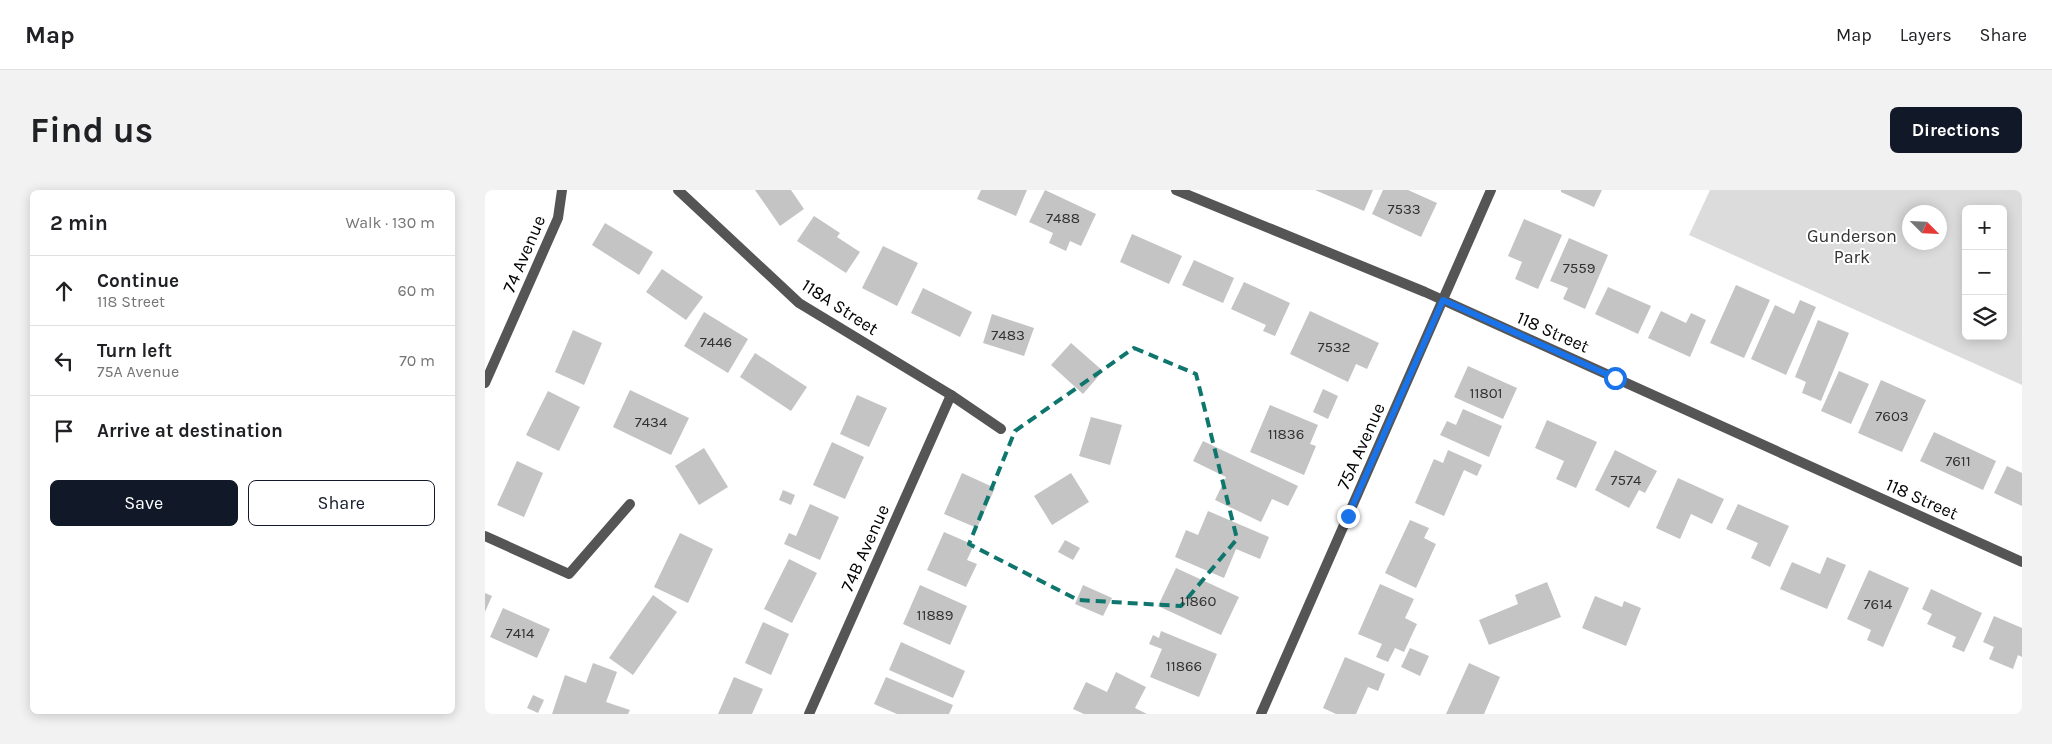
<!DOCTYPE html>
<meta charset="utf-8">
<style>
:root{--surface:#fff;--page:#f2f2f2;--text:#202124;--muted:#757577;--line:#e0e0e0;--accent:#111827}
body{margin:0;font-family:Karla,sans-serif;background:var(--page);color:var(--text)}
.controls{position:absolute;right:15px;top:15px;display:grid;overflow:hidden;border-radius:8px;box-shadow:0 2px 12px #0003}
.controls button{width:45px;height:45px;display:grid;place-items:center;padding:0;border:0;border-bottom:1px solid var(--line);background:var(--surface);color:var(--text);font:25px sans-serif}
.compass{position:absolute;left:1417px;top:15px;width:45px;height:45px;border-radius:50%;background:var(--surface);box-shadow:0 2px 12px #0003;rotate:114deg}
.stop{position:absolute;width:15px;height:15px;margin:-11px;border:4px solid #1a73e8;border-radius:50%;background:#fff}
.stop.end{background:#1a73e8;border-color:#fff;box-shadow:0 1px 5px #0008}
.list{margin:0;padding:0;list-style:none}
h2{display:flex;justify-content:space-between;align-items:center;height:65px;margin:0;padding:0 20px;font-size:21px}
h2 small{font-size:16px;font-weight:400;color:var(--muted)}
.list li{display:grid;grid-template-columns:32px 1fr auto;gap:15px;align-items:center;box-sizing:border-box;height:70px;padding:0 20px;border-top:1px solid var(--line)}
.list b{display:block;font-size:19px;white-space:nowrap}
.list p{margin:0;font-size:16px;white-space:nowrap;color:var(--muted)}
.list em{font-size:16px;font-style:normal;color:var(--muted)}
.actions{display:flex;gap:10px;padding:15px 20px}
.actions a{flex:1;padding:11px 0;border:1px solid var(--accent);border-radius:8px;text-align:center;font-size:18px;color:var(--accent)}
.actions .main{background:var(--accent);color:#fff}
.icon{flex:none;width:28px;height:28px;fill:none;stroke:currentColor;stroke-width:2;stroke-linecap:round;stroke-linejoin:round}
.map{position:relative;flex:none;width:1537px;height:524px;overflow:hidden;border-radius:8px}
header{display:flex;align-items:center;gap:30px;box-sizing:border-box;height:70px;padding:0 25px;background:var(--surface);border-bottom:1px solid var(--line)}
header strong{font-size:24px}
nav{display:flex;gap:28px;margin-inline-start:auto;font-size:18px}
.intro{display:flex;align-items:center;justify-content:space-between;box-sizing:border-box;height:120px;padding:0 30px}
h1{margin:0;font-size:35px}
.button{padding:12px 22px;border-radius:8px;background:var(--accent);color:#fff;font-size:18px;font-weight:700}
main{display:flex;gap:30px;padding:0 30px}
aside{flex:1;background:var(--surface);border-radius:8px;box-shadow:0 2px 12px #0003}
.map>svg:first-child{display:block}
</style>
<header>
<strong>Map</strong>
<nav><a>Map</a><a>Layers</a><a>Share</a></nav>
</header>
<div class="intro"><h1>Find us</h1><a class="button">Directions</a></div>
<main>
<aside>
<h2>2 min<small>Walk · 130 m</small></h2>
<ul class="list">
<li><svg class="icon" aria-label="ahead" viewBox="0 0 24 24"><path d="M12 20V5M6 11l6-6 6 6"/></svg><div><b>Continue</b><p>118 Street</p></div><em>60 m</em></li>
<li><svg class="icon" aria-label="left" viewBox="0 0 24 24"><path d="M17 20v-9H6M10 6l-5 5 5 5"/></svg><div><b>Turn left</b><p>75A Avenue</p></div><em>70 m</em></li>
<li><svg class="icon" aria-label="arrive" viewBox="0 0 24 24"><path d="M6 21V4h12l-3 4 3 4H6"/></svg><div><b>Arrive at destination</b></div></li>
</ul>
<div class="actions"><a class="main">Save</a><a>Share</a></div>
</aside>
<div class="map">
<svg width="1537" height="524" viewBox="0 0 1537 524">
<rect width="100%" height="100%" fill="#fff"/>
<path fill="#dcdcdc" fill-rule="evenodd" d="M1225 0H1537V195L1204 45ZM1481 19H1518V146H1481ZM1424 22H1454V52H1424Z"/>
<g fill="#c4c4c4">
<path d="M270 0H306L319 19 295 36Z"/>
<path d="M496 0H542L531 26 492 9Z"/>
<path d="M560 0 611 24 596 56 585 51 581 61 564 53 568 43 544 32Z"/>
<path d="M830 0H888L879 21Z"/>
<path d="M898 0H923L952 13 936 47 887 24Z"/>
<path d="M1076 0H1117L1109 17 1076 2Z"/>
<path d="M329 26 355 43 352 47 375 62 361 83 312 51Z"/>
<path d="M1039 29 1077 45 1053 99 1030 89 1037 72 1023 66Z"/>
<path d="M120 33 168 62 154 85 107 55Z"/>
<path d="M647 44 697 66 684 94 635 72Z"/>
<path d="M1084 48 1123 65 1100 119 1078 109 1083 98 1065 91Z"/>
<path d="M398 56 433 73 412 116 377 98Z"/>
<path d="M709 70 749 88 738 113 697 95Z"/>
<path d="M177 79 218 107 201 130 161 102Z"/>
<path d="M759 92 805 113 790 146 778 141 781 135 746 119Z"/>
<path d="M1251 95 1285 110 1259 168 1225 153Z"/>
<path d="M1123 97 1166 116 1153 144 1110 124Z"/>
<path d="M438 98 487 122 475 147 426 123Z"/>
<path d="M1315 110 1331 117 1301 185 1266 169 1290 115 1309 124Z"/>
<path d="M825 121 894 153 882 179 871 174 863 192 805 164Z"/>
<path d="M1176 121 1201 133 1206 123 1221 130 1205 167 1163 148Z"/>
<path d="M219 122 263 149 243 183 199 156Z"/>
<path d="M507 124 549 138 539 166 498 153Z"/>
<path d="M1333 130 1364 143 1336 211 1317 203 1321 192 1310 187Z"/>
<path d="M88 140 117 153 99 195 70 182Z"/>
<path d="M586 153 618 181 598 204 566 175Z"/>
<path d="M270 163 322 197 306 221 255 187Z"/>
<path d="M983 176 1032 198 1018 229 969 207Z"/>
<path d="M1354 181 1384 194 1366 234 1336 221Z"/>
<path d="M1396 190 1441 210 1417 262 1373 243Z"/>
<path d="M838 199 853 206 843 229 828 222Z"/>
<path d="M145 200 204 228 186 265 128 237Z"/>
<path d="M63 201 95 217 74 261 41 245Z"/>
<path d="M372 205 402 218 384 257 355 244Z"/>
<path d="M785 215 833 235 825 254 831 256 819 285 765 262Z"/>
<path d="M978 219 1017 236 1004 267 955 245 962 231 971 235Z"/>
<path d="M606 227 637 235 625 275 594 266Z"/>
<path d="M1062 230 1112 252 1091 298 1071 289 1079 271 1050 258Z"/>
<path d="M1449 242 1511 271 1498 300 1435 271Z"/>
<path d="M718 251 813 296 803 316 787 309 776 332 730 310 741 287 708 271Z"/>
<path d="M347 252 379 267 360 309 328 295Z"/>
<path d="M219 258 243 297 214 315 190 276Z"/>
<path d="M963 260 997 275 992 286 979 280 959 326 930 313 949 269 958 273Z"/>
<path d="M1130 260 1172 281 1160 303 1154 300 1144 318 1110 300Z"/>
<path d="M32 271 58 283 39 327 12 315Z"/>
<path d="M1522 276 1537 283V316L1509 303Z"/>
<path d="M477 283 510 298 492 338 459 324Z"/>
<path d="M586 283 604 312 567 335 549 306Z"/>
<path d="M1193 288 1239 309 1227 334 1206 324 1195 349 1171 338Z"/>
<path d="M298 300 310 305 306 315 294 310Z"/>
<path d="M325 314 354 327 335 370 299 354 304 343 311 346Z"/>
<path d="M1253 314 1304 336 1285 377 1266 368 1273 353 1241 339Z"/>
<path d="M723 321 784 347 775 369 751 359 739 388 690 367 701 340 713 345Z"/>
<path d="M925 330 944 338 939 348 951 354 931 398 900 383Z"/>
<path d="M459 342 489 355 482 370 492 374 481 397 442 380Z"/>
<path d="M195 343 228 359 203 413 169 397Z"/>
<path d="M580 350 595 358 588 370 573 362Z"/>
<path d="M1342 367 1361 375 1342 419 1295 399 1307 372 1335 384Z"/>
<path d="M304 369 332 383 307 433 279 419Z"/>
<path d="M691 378 754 407 736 445 673 416Z"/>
<path d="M1384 380 1424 398 1398 457 1382 450 1386 440 1362 429Z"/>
<path d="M1062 392 1076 427 1004 455 994 430 1033 414 1030 405Z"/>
<path d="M895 394 929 409 920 428 932 434 919 462 910 458 903 472 891 467 897 454 873 444Z"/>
<path d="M435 395 482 416 465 455 418 434Z"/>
<path d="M598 395 627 408 618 426 590 414Z"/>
<path d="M1446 399 1497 423 1479 462 1467 457 1471 447 1442 434 1447 424 1437 419Z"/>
<path d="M0 403 7 406 0 422Z"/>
<path d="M168 405 192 422 148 485 124 468Z"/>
<path d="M1110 406 1137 417 1139 411 1156 418 1141 456 1097 438Z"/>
<path d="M18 418 65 439 52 468 5 447Z"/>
<path d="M1509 426 1537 438V467L1533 465 1528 479 1504 469 1509 457 1498 452Z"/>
<path d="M278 432 304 444 286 485 260 473Z"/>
<path d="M676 441 732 464 714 507 665 487 677 459 664 454 668 445 674 448Z"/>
<path d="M416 452 480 481 468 508 404 480Z"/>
<path d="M925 458 944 466 935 486 916 477Z"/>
<path d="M860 467 900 484 893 501 883 497 871 524H851L838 518Z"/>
<path d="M108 473 132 482 121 512 145 520 143 524H67L80 485 101 493Z"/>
<path d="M984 473 1015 487 999 524H961Z"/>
<path d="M631 482 661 497 650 518 662 524H599L588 519 601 492 622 502Z"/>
<path d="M249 487 278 499 267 524H233Z"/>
<path d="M401 487 468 515 464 524H412L389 514Z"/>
<path d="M48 505 59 510 53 523 42 518Z"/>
</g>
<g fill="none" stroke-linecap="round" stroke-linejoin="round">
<g stroke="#555" stroke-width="10">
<path d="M193 0 314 113 466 205 516 239"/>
<path d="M691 0 940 102 1537 372"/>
<path d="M0 193 73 28 77 0"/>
<path d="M0 346 84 384 145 314"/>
<path d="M324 524 466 205"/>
<path d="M776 524 1006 0"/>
</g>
</g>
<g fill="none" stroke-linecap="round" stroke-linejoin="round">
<path stroke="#1a73e8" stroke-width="6" d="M863 326 958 110 1130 188"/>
</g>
<path fill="none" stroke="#0f766e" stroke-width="4" stroke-dasharray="10 6" stroke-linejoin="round" d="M649 158 711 184 752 349 696 416 593 410 484 354 530 241Z"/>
<g text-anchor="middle" stroke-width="4" stroke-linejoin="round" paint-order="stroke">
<g font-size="15" fill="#313131">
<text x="919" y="24">7533</text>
<text x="578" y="33">7488</text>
<text x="1094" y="83">7559</text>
<text x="523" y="150">7483</text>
<text x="231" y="157">7446</text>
<text x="849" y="162">7532</text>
<text x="1001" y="208">11801</text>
<text x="1407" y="231">7603</text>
<text x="166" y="237">7434</text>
<text x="801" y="249">11836</text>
<text x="1473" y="276">7611</text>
<text x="1141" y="295">7574</text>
<text x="713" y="416">11860</text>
<text x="1393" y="419">7614</text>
<text x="450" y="430">11889</text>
<text x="35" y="448">7414</text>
<text x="699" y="481">11866</text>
</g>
<g font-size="18" fill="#333" stroke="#fff">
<text x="1367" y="52">Gunderson<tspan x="1367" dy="21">Park</tspan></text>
</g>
<g font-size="18" fill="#000" stroke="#fff">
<text transform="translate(39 64) rotate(-67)" y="6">74 Avenue</text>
<text transform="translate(355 117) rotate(33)" y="6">118A Street</text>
<text transform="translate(1068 142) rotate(24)" y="6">118 Street</text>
<text transform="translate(876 256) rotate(-66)" y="6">75A Avenue</text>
<text transform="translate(1437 309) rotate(24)" y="6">118 Street</text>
<text transform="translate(380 358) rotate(-66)" y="6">74B Avenue</text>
</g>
</g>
</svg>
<div class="controls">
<button>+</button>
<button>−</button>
<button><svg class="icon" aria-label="layers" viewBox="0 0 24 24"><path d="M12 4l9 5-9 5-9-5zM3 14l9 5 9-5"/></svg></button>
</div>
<svg class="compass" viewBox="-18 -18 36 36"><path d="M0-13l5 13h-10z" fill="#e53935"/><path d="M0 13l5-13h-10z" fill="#757577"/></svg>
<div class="stop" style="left:1130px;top:188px"></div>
<div class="stop end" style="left:863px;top:326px"></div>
</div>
</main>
